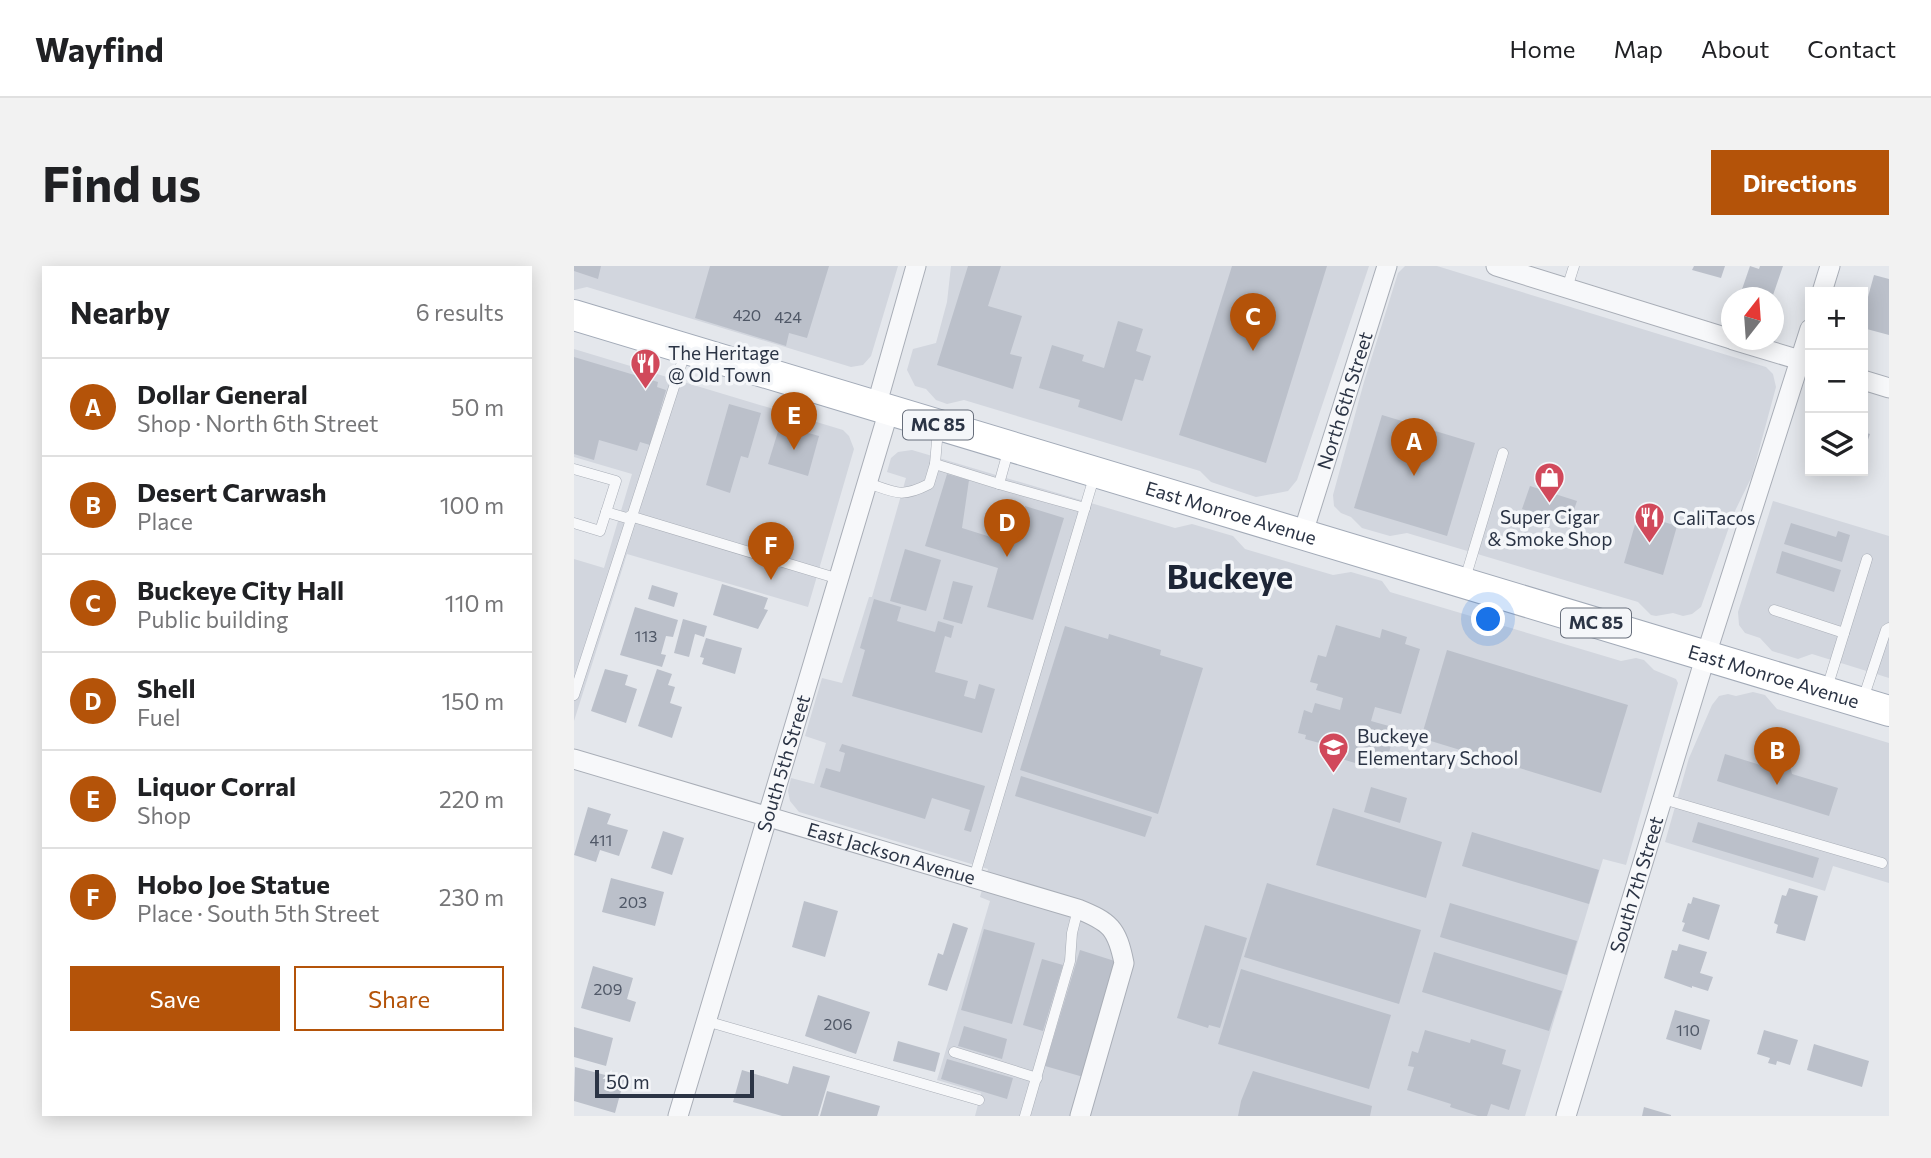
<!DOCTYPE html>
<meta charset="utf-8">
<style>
:root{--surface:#fff;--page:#f2f2f2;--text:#202124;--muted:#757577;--line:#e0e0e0;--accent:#b45309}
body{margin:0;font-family:Commissioner,sans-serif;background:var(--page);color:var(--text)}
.controls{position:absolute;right:21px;top:21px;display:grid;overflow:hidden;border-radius:0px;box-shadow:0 4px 18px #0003}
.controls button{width:63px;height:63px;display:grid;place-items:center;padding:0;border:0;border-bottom:2px solid var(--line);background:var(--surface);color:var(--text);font:35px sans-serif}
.compass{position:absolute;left:1147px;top:21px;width:63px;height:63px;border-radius:50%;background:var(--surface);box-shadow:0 4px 18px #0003;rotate:17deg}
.scale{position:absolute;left:21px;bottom:18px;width:159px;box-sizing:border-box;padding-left:7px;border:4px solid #2b3445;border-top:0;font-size:19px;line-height:24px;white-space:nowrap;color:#2b3445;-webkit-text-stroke:5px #f4f6f9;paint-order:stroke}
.you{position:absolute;left:915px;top:354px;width:24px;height:24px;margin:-18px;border:5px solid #fff;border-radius:50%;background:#1a73e8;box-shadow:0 0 0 10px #1a73e833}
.badge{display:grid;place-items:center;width:46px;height:46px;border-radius:50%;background:var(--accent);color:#fff;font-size:23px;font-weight:700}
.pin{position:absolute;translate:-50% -58px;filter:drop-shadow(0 2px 4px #0008)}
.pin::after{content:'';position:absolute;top:37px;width:24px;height:21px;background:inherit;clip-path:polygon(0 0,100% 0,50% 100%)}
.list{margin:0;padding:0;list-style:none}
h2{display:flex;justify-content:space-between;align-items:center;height:91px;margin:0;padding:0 28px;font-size:30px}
h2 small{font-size:23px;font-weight:400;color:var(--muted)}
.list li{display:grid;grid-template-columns:46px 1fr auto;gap:21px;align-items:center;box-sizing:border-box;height:98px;padding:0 28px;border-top:2px solid var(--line)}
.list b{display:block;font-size:26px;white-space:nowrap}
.list p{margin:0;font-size:23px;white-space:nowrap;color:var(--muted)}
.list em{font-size:23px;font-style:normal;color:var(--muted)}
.actions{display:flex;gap:14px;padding:21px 28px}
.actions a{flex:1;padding:16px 0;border:2px solid var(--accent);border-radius:0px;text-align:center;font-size:24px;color:var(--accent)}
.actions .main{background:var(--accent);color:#fff}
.icon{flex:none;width:38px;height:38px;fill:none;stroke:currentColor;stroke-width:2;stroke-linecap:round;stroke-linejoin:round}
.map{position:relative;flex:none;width:1315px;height:850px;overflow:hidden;border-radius:0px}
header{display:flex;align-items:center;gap:42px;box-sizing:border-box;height:98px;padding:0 35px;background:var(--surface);border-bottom:2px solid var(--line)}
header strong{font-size:33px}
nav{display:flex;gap:38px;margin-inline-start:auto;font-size:24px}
.intro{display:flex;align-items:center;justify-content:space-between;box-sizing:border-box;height:168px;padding:0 42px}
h1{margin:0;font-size:49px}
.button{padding:18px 32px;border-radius:0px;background:var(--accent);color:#fff;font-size:24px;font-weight:700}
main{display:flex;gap:42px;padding:0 42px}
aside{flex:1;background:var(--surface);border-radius:0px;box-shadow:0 4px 18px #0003}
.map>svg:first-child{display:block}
</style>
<header>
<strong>Wayfind</strong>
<nav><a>Home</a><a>Map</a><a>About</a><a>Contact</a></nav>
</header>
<div class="intro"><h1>Find us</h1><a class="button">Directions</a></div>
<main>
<aside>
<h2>Nearby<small>6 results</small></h2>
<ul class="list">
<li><span class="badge">A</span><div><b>Dollar General</b><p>Shop · North 6th Street</p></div><em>50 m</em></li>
<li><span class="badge">B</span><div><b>Desert Carwash</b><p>Place</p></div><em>100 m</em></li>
<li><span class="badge">C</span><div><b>Buckeye City Hall</b><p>Public building</p></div><em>110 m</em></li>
<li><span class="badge">D</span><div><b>Shell</b><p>Fuel</p></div><em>150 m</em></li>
<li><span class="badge">E</span><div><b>Liquor Corral</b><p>Shop</p></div><em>220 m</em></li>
<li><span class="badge">F</span><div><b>Hobo Joe Statue</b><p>Place · South 5th Street</p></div><em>230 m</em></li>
</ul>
<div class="actions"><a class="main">Save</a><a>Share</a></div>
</aside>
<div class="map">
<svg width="1315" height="850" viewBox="0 0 1315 850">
<rect width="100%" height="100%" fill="#e4e7ec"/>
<g fill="#d2d6de">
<path d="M0 0H324L297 90 289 99 277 101 13 21 0 24Z"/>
<path d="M377 0H795L723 214 714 225 682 231 637 216 626 205 390 134 373 138 362 134 352 123 341 120 333 104 339 83 362 77 373 36Z"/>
<path d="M831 0H863L1192 101 1199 108 1202 121 1178 210 1160 247 1127 341 1118 348 1109 350 1099 347 1082 350 1077 349 1064 336 833 267 816 270 788 262 777 251 767 247 760 240 759 229 790 116 824 7Z"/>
<path d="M0 83 269 164 275 170 280 183 234 341 53 288 0 455V293L30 302 58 208 0 191Z"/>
<path d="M338 184 601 262 618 258 659 270 671 283 759 309 777 306 808 315 816 326 1047 395 1062 392 1070 394 1080 404 1102 413 1104 417 1052 599 1029 593 951 850H401L407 827 363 814 416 635 406 631 414 603 225 546 216 535 214 525 217 512 240 518 252 477 231 470 248 412 268 417 295 331H298L332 212 313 206 317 192 324 186Z"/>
<path d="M1199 235 1315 270V412L1238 388 1224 393 1198 385 1186 372 1171 367 1165 359 1164 346Z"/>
<path d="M1179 426 1191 429 1203 443 1315 477V617L1259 600 1251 625 1091 576 1115 492 1138 439 1145 430 1154 428 1162 430Z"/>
</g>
<g fill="#bbc0ca">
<path d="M0 0H27L24 13 0 5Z"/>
<path d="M136 0H255L233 72 215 67 212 80 121 52Z"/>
<path d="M394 0H427L414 40 448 50 436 88 448 91 439 123 363 99Z"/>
<path d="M658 0H753L692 197 605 169Z"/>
<path d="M1120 0H1151L1147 12 1118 4Z"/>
<path d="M1176 0 1185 3 1186 0H1209L1198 32H1165Z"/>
<path d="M1300 9 1315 13V69L1289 62V49Z"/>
<path d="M544 55 569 63 562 85 577 90 569 115 561 113 548 155 504 141 506 134 465 122 478 79 510 89 508 95 530 102Z"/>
<path d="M0 91 84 116 83 121 92 124 76 179 66 176 63 185 25 174 20 194 0 188Z"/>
<path d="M155 138 187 147 174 192 167 190 156 227 132 219Z"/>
<path d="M808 149 901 177 873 270 780 242Z"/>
<path d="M206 159 245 170 234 210 194 198Z"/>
<path d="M1289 166 1296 168 1289 188Z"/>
<path d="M373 208 395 214 388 262 439 278 451 240 490 252 459 354 413 341 424 302 351 280Z"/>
<path d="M956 220 1003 235 995 258 948 243Z"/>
<path d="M1064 248 1103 260 1089 309 1050 297Z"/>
<path d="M1217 257 1262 271 1264 265 1276 269 1268 296 1210 278Z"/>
<path d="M331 283 367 294 352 345 316 335Z"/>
<path d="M1208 285 1267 304 1260 326 1202 307Z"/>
<path d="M379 315 399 320 388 358 369 353Z"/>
<path d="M148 318 194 332 190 343 194 344 184 363 139 349Z"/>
<path d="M78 319 104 327 100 341 74 333Z"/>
<path d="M300 333 327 341 323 355 361 366 364 355 380 360 377 372 371 370 361 406 394 415 390 430 401 433 405 418 421 423 408 467 278 430 291 384 286 382Z"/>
<path d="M61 341 104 354 99 371 92 370 87 388 92 389 88 401 46 389Z"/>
<path d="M109 353 133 360 130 371 121 368 115 391 100 387Z"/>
<path d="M762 359 806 372 808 363 833 371 831 378 846 383 827 448 801 441 797 455 822 462 812 497 783 489 781 497 758 490 760 481 731 473 732 469 724 467 730 444 738 447 741 437 766 444 769 432 742 424 744 418 736 416 744 389 752 391Z"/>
<path d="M491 360 534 373 535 368 587 384 586 389 629 402 584 548 446 504Z"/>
<path d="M132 372 168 382 161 408 128 398 130 392 126 391Z"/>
<path d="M873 384 1054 439 1027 527 847 472Z"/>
<path d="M31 403 54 409 51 419 63 423 52 457 17 445Z"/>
<path d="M83 403 98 408 94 419 101 421 96 437 108 441 98 472 64 460Z"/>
<path d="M268 478 411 520 397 566 390 564 396 544 358 532 351 553 246 521 252 502 266 506 271 487 265 485Z"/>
<path d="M1151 488 1196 502 1203 496 1216 500 1218 508 1264 522 1255 550 1143 515Z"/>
<path d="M447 510 578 551 571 571 441 530Z"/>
<path d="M797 521 833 532 826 557 790 546Z"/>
<path d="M14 541 37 548 33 558 54 564 45 590 26 584 22 596 0 589Z"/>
<path d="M759 542 868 576 852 632 742 599Z"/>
<path d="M1124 556 1245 592 1239 612 1118 576Z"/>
<path d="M89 565 110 572 98 609 77 602Z"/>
<path d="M898 566 1025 604 1015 638 888 600Z"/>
<path d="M37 612 90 626 81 660 28 646Z"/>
<path d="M693 617 847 664 825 738 670 691Z"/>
<path d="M1215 622 1244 630 1231 675 1202 667 1204 659 1200 657 1208 629 1212 630Z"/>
<path d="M1119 631 1146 639 1135 674 1108 665 1111 657 1108 656 1114 637 1117 638Z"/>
<path d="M230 635 264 645 251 691 218 681Z"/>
<path d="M876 637 1003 675 993 709 866 671Z"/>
<path d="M379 657 394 662 373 725 354 719 364 687 369 689Z"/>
<path d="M631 659 673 672 646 762 635 759 634 762 603 752Z"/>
<path d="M410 663 461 677 438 758 387 744Z"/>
<path d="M1105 678 1133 686 1126 707 1139 711 1134 725 1118 720V722L1090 712 1098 684 1103 685Z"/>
<path d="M506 684 547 697 513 812 471 800Z"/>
<path d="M860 686 988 725 975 765 848 726Z"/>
<path d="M468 693 489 699 469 765 449 759Z"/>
<path d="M19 700 59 712 53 733 62 736 56 756 7 742Z"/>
<path d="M667 703 817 749 795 823 644 778Z"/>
<path d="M244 729 296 746 282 788 231 770Z"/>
<path d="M1101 744 1136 754 1127 784 1092 773Z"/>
<path d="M390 760 433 773 428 793 384 780Z"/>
<path d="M0 761 39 772 32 800 0 791Z"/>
<path d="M851 764 896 777 897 773 932 784 928 798 947 804 935 844 917 838 913 850H904L876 841 877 838 833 824 840 801 834 800 838 785 844 787Z"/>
<path d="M1190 764 1224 774 1216 799 1203 795 1202 799 1194 797 1196 792 1183 788Z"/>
<path d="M324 775 366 787 361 806 319 795Z"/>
<path d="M1240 778 1295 795 1288 821 1233 804Z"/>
<path d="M373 793 439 812 433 833 367 813Z"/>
<path d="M219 800 256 810 244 850H208L159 836 168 804 214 818Z"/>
<path d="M1 801 50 814 41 847 0 835Z"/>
<path d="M679 805 798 840 796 850H664L667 835Z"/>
<path d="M253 825 306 840 303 850H246Z"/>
<path d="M1070 841 1097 849V850H1068Z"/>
</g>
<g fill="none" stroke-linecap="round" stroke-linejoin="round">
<defs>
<g id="service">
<path d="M993 22 1000 0"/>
<path d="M364 163 361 198 425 218 435 182"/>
<path d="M0 203 42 215 26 265 0 257"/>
<path d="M294 217C322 227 328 232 355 218L361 198"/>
<path d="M425 218 511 242"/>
<path d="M32 246 56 253"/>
<path d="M56 250 265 313"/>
<path d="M891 313 929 187"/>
<path d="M1200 344 1270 367"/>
<path d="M1253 422 1293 293"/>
<path d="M0 429 111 87"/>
<path d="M1289 433 1312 364 1315 362"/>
<path d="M1089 533 1308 597"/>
<path d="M400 612 521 208"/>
<path d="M132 755 405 834"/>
<path d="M380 786 463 812"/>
<path d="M451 850 496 695 498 667 504 643"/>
</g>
<g id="minor">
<path d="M922 0 1157 73"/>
<path d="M1248 26 1256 0"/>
<path d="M1159 74 1236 97"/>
<path d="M1289 114 1315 122"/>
<path d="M302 141 342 0"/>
<path id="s1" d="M728 270 813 0"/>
<path id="s2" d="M0 493 504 643C536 656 543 662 550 697L506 850"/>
<path id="s3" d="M104 850 315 144"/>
<path id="s4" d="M992 850 1132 389 1236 63"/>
</g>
<g id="primary">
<path id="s5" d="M0 49 1315 445"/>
</g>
</defs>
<use href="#service" stroke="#a9aeb7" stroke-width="11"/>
<use href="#minor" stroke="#a9aeb7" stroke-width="21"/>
<use href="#primary" stroke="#a3abb8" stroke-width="32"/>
<use href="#service" stroke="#f7f8fa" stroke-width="10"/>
<use href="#minor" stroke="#f7f8fa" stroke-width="19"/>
<use href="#primary" stroke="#fff" stroke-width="30"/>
</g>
<defs>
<symbol id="restaurant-pin" viewBox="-11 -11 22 30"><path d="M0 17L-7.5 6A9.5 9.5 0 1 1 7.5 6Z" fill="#d1495b" stroke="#f4f6f9"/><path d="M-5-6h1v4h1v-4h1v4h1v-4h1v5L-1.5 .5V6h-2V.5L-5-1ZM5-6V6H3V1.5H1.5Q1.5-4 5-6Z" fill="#fff"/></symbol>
<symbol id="shop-pin" viewBox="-11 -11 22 30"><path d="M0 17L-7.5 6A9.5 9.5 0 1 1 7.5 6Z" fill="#d1495b" stroke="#f4f6f9"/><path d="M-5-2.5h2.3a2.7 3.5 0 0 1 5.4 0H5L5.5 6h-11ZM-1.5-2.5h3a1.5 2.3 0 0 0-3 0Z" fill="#fff"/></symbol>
<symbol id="school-pin" viewBox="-11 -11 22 30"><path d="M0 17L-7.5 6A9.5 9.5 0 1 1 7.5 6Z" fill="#d1495b" stroke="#f4f6f9"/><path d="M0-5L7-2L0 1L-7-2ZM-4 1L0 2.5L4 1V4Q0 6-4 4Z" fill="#fff"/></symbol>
</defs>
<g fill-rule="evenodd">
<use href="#restaurant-pin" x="54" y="80" width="35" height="47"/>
<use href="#shop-pin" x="958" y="194" width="35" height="47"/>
<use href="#restaurant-pin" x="1058" y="234" width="35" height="47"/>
<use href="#school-pin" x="742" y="464" width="35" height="47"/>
</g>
<g text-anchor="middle" stroke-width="7" stroke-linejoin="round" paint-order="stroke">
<g font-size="16" fill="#4f5766">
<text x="173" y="55">420</text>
<text x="214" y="57">424</text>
<text x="72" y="376">113</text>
<text x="27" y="580">411</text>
<text x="59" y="642">203</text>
<text x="34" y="729">209</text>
<text x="264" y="764">206</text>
<text x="1114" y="770">110</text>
</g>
<g fill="#f4f6f9" stroke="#676e7b" stroke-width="2">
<rect x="329" y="144.5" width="70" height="29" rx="5"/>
<rect x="987" y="342.5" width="70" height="29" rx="5"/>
</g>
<g font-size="18" font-weight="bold" fill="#2b3445">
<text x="364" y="165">MC 85</text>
<text x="1022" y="363">MC 85</text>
</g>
<g font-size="19" fill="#2b3445" stroke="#f4f6f9" text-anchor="start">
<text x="94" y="94">The Heritage<tspan x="94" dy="22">@ Old Town</tspan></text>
<text x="976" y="258" text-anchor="middle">Super Cigar<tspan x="976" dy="22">&amp; Smoke Shop</tspan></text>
<text x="1099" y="259">CaliTacos</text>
<text x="783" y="477">Buckeye<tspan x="783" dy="22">Elementary School</tspan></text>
</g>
<g font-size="19" fill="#2b3445" stroke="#f4f6f9">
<text dy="7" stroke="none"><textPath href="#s1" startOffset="142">North 6th Street</textPath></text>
<text dy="7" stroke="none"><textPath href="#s5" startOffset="686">East Monroe Avenue</textPath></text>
<text dy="7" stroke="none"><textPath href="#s5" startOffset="1253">East Monroe Avenue</textPath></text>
<text dy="7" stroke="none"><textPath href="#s3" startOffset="368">South 5th Street</textPath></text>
<text dy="7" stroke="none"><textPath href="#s2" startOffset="331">East Jackson Avenue</textPath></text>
<text dy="7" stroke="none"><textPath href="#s4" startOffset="242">South 7th Street</textPath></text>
</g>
<g font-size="33" font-weight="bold" fill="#1d2536" stroke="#f4f6f9">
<text x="656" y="323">Buckeye</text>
</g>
</g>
</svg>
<div class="controls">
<button>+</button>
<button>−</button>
<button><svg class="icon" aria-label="layers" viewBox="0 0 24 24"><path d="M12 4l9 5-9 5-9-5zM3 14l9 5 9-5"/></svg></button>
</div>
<svg class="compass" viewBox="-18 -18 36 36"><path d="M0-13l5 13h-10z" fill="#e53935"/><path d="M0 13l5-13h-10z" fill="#757577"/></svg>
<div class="scale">50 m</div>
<div class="you"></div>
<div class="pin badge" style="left:840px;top:210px">A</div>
<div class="pin badge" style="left:1203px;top:519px">B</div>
<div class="pin badge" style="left:679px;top:85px">C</div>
<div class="pin badge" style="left:433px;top:291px">D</div>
<div class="pin badge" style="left:220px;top:184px">E</div>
<div class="pin badge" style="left:197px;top:314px">F</div>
</div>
</main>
